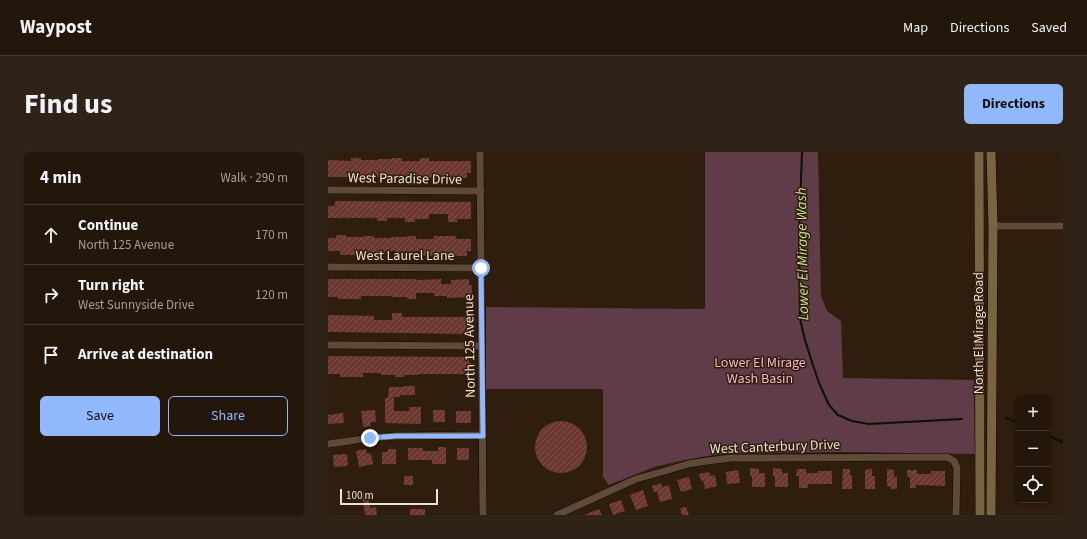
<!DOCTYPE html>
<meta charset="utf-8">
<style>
:root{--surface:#23160a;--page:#2f2318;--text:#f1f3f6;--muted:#a39f9c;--line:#40352b;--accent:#91b8fd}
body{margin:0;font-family:"Source Sans 3",sans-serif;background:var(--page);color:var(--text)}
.controls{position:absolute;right:12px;bottom:12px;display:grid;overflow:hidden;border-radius:6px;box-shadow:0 1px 3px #0004}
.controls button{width:36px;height:36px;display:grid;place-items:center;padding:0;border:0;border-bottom:1px solid var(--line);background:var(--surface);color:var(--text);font:20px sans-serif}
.scale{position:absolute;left:12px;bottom:10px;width:98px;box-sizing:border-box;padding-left:4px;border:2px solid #ede0d6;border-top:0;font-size:11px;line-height:14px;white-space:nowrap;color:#ede0d6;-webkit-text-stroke:3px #2f1d0d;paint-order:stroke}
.stop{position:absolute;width:12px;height:12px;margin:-9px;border:3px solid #91b8fd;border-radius:50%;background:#fff}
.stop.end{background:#91b8fd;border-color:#fff;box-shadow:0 1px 4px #0008}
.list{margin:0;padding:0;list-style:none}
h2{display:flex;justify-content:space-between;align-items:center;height:52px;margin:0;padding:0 16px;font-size:17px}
h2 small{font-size:13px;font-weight:400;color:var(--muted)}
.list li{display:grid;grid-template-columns:26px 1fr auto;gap:12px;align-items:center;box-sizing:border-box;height:60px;padding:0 16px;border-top:1px solid var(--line)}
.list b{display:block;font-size:15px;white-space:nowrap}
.list p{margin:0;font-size:13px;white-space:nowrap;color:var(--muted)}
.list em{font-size:13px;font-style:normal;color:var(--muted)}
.actions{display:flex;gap:8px;padding:12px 16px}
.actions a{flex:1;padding:9px 0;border:1px solid var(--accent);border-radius:6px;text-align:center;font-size:14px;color:var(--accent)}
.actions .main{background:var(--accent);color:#111}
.icon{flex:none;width:22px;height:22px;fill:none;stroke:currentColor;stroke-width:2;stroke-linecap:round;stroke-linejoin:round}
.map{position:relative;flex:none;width:735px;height:363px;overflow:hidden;border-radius:6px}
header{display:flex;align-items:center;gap:24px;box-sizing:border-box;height:56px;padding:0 20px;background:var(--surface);border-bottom:1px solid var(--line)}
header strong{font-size:19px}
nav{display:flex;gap:22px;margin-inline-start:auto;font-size:14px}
.intro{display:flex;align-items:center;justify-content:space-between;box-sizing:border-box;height:96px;padding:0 24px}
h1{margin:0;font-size:28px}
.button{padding:10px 18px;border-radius:6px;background:var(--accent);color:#111;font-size:14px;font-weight:700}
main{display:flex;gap:24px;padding:0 24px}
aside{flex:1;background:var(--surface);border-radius:6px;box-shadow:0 1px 3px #0004}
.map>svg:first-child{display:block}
</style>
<header>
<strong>Waypost</strong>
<nav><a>Map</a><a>Directions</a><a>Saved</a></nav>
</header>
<div class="intro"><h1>Find us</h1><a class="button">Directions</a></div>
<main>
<aside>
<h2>4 min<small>Walk · 290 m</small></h2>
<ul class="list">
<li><svg class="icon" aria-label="ahead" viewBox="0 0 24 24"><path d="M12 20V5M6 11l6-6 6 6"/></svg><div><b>Continue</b><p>North 125 Avenue</p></div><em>170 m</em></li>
<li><svg class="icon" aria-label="right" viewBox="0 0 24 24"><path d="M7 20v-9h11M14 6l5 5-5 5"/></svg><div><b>Turn right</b><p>West Sunnyside Drive</p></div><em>120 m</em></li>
<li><svg class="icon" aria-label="arrive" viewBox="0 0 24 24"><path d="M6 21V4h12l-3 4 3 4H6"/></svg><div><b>Arrive at destination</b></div></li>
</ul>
<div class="actions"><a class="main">Save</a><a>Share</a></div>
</aside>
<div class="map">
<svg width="735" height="363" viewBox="0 0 735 363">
<defs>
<pattern id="building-hatch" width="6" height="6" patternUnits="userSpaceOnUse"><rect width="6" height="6" fill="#6c372f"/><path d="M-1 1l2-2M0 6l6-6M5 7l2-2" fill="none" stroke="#81544c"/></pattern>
</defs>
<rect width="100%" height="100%" fill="#2f1d0d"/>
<path fill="#5f3c48" d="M377 0H490L493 144 499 159 513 169 515 226 646 228 647 302 515 300 415 301 385 303 352 309 326 315 281 333 275 325V237H158V155L377 157Z"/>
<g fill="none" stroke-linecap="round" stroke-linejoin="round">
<g stroke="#0a1200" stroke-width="2">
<path d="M474 0 471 81 472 167 477 188 484 210 491 231 501 253 510 263 524 269 541 272 634 267"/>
<path d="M678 266 690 271"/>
<path d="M720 284 735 290"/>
</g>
</g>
<g fill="url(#building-hatch)">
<path d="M23 6H33V8H50V7H64V6H74V9H92V6H101V9H143V21H139V26L0 25V8L23 9Z"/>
<path d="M7 49 143 50V67H129V70H120V62H101V67H87V70H77V66H59V69H49V66H0V54H7Z"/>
<path d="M8 83H18V85H36V84H46V86H63V85H79V84H88V87H106V84H128V87H143V99H139V104H94V99H84V103H67V99H57V103H39V99H29V103H12V99H0V86H8Z"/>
<path d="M0 127H88V128L113 127V132H123V128L141 127V133H144V145L119 146V144H106V141H88V147H79V145H64V144H33V147H10V145H0Z"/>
<path d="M64 161H74V165H144V177H141V182L0 180V163L46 164V168H64Z"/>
<path d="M0 204 141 205V211H144V222H90V223H76V225H67V223H53V221H35V225H12V222H0Z"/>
<path d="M76 234H87V243H72V245H66V259H81V255H93V272L57 271V246H60L61 235H77Z"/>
<path d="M47 258 48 270H42L43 274 35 275 33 259Z"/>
<rect x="105" y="258" width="12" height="12"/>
<rect x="128" y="259" width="15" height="12"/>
<path d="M15 261 16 271 0 272V263Z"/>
<circle cx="233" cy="295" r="26"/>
<path d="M110 295H118V312H104V308H80V296H95V299H110Z"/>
<rect x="129" y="296" width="12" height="12"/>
<path d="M38 297 39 302 43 301 45 312 31 315 28 299Z"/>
<path d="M60 297H68V312H54V300H60Z"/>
<path d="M19 302 20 314 6 315 5 303Z"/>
<path d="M422 316 431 317V321H437V335H424V324H422Z"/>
<path d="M445 316 454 317V321H460V335H447V324H445Z"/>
<path d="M469 317H478V321H490V319H504V332H480V336H471V324H468Z"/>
<path d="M515 317H522V323H524V337H514Z"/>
<path d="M544 317V324H547V337H537V318Z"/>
<path d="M559 317 566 318V325H569V337H563V335L559 334Z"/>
<path d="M410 318 412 331 399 332 398 320Z"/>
<path d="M579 318H589V322H603V319H617V334L588 333V336H582V325H579Z"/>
<path d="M381 320 382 324 387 323 389 334 377 337 375 328 373 329 371 322Z"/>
<rect x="76" y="324" width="9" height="9"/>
<path d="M361 325 364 337 353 340 349 328Z"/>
<path d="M333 331 334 335 341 333 344 347 332 350 329 340H326L324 334Z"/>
<path d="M315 338 320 354 308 358 302 343Z"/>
<path d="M40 340 42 356 48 355 49 363H37L35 348H33L32 341Z"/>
<path d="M293 348 297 359 285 363 281 352Z"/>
<path d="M358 355 361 363H354L352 356Z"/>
<rect x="82" y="357" width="15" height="6"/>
<path d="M271 357 274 363H256Z"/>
</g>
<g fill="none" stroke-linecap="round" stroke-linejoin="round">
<defs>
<g id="street">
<path d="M152 0 155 363"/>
<path d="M0 38 153 39"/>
<path d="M665 74H735"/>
<path d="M0 115 153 116"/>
<path d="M0 193 154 194"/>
<path d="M0 292 42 286 68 284 155 283"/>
<path d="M229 363 308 327 337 319 360 312 379 309 404 306H427L619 305 626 309 629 316 628 363"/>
</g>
<g id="secondary">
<path d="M651 0 652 363"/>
<path d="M663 0 665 74 663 363"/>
</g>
</defs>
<use href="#street" stroke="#160600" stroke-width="8"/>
<use href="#secondary" stroke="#160600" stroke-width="10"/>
<use href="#street" stroke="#5f4a39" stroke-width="7"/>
<use href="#secondary" stroke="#796442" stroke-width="9"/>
</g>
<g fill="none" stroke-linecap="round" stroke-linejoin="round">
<path stroke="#91b8fd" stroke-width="5" d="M42 286 68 284H155L153 116"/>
</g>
<g text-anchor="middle" stroke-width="3" stroke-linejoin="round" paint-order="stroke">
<g font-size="14" fill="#ede0d6" stroke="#2f1d0d">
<text transform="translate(77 26) rotate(1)" y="5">West Paradise Drive</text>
<text x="77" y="108">West Laurel Lane</text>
<text transform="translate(650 181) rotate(-90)" y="5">North El Mirage Road</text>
<text transform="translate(141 194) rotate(-91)" y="5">North 125 Avenue</text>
<text transform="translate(447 294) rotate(-2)" y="5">West Canterbury Drive</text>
</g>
<g font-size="14" fill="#f9b3ca" stroke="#2f1d0d">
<text x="432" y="215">Lower El Mirage<tspan x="432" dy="16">Wash Basin</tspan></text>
</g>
<g font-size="15" font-style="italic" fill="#c3e092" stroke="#2f1d0d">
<text transform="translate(474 102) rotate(-91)" y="5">Lower El Mirage Wash</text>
</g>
</g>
</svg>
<div class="controls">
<button>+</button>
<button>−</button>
<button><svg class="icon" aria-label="locate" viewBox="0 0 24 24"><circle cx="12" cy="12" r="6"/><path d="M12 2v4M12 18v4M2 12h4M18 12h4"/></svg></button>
</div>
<div class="scale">100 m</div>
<div class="stop" style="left:153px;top:116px"></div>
<div class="stop end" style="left:42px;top:286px"></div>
</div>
</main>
